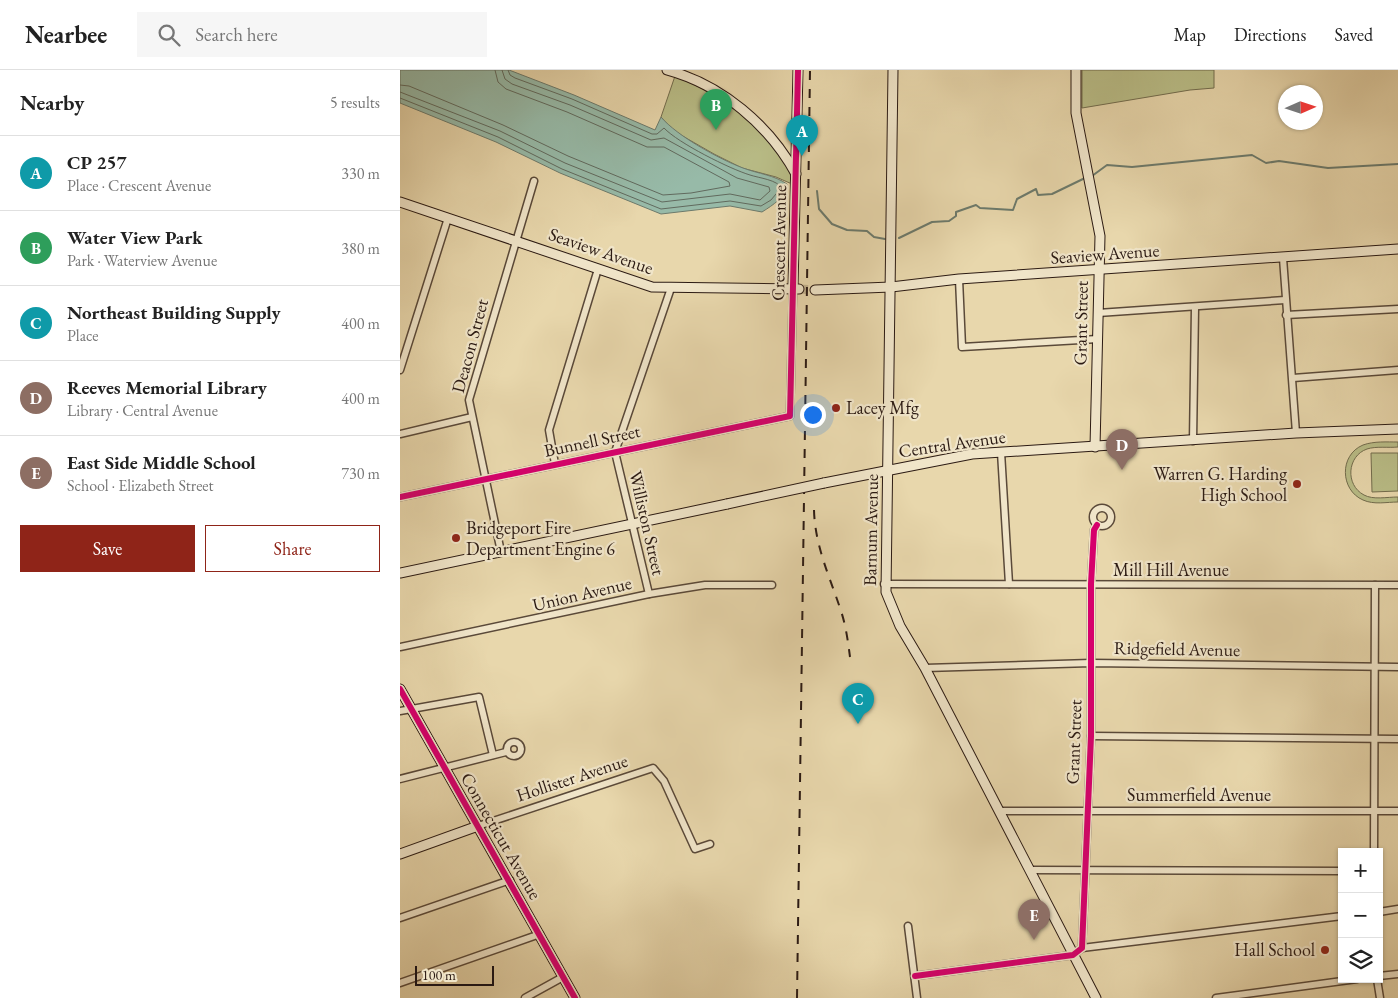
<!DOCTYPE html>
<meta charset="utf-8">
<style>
:root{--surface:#fff;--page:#f6f6f6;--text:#222;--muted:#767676;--line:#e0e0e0;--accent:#8f2418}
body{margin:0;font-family:"EB Garamond",serif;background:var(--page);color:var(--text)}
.controls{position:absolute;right:15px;bottom:15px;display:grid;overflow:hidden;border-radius:0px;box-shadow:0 1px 4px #0004}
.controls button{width:45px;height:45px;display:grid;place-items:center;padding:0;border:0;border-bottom:1px solid var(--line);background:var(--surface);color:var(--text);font:25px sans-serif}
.compass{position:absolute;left:878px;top:15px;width:45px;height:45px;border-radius:50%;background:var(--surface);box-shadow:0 1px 4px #0004;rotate:87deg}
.scale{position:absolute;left:15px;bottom:12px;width:79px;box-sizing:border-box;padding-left:5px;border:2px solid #2b1a13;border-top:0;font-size:14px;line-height:18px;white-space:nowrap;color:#2b1a13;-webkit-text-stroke:4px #f0e5c9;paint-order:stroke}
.you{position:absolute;left:412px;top:344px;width:18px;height:18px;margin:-12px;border:4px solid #fff;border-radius:50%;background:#1a73e8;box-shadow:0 0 0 8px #1a73e833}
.badge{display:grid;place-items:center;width:32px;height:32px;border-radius:50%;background:var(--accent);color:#fff;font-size:16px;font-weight:700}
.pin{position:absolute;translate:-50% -41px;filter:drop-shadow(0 1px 2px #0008)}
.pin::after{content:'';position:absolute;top:26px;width:18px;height:15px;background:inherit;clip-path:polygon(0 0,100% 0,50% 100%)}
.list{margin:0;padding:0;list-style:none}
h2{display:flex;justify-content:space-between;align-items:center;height:65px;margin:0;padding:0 20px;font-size:21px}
h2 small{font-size:16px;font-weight:400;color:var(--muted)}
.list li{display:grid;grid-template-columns:32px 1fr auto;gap:15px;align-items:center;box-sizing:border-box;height:75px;padding:0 20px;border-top:1px solid var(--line)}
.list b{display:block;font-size:19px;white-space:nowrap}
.list p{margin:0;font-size:16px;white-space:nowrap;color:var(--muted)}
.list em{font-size:16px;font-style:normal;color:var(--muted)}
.actions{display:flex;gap:10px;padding:15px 20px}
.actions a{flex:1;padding:11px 0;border:1px solid var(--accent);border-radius:0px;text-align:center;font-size:18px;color:var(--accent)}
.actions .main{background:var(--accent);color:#fff}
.icon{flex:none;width:28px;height:28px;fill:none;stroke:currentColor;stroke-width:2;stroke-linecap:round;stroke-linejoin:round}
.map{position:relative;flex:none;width:998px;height:928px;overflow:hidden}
header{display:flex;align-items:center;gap:30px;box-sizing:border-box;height:70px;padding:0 25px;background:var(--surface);border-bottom:1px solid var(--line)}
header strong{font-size:24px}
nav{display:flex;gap:28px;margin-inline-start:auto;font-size:18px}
.search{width:350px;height:45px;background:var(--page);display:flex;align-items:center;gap:12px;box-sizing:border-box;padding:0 18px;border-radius:0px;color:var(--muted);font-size:19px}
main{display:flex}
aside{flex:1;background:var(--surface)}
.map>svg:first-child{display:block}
</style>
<header>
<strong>Nearbee</strong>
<div class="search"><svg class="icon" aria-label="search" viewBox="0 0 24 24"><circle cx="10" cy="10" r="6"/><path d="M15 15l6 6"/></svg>Search here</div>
<nav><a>Map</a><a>Directions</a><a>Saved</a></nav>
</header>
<main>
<aside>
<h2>Nearby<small>5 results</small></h2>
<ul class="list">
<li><span class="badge" style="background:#0f9aa8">A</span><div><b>CP 257</b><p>Place · Crescent Avenue</p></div><em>330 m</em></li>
<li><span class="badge" style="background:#2e9e5b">B</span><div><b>Water View Park</b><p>Park · Waterview Avenue</p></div><em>380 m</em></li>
<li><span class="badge" style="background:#0f9aa8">C</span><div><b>Northeast Building Supply</b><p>Place</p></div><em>400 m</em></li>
<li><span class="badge" style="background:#8d6e63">D</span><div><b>Reeves Memorial Library</b><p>Library · Central Avenue</p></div><em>400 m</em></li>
<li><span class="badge" style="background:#8d6e63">E</span><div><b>East Side Middle School</b><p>School · Elizabeth Street</p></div><em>730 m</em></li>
</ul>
<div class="actions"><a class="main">Save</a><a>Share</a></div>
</aside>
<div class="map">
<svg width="998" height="928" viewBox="0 0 998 928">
<rect width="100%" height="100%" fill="#e8d7ac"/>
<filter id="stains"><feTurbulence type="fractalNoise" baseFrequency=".004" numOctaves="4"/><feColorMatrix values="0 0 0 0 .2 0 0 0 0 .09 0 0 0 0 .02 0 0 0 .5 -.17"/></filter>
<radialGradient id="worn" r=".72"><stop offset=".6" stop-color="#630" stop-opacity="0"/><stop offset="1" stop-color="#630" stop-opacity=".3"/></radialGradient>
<g fill="#b9bd87" stroke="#726c4d">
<path d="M682 0H814V18L790 20 682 38Z"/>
<path d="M275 6C318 25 357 48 382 89 387 97 392 104 392 114L376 107 342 98 314 84 272 60 261 47Z"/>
<path d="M998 372V377C988 378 976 376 967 379 947 386 945 415 964 425 973 430 987 427 998 427V432C987 432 974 435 963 430 940 420 939 385 963 375 974 371 987 372 998 372Z"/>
<path d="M971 383H998V421L972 422Z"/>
</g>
<path fill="#97baa8" stroke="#6c7a6c" d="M0 0H109L174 25 255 60 261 47C277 66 319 89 343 98 359 104 374 105 387 114 386 127 373 135 362 142L330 136 261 144 160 103 96 72 0 33Z"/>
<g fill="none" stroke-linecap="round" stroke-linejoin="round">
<g stroke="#616a5e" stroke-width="1">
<path d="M0 15 9 16 103 55 168 86 263 125 291 123 330 116 329 112 264 77H247L167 42 106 19 98 12 95 0"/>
<path d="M0 22 100 61 165 93 262 132 330 124 360 130 370 121 369 117 337 108 264 68 251 70 170 35 112 14 105 9 102 0"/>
<path d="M0 28 98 67 162 99 261 139 330 131 361 136 371 130 381 118C378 110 359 108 350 105 330 99 278 73 264 58L257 64H252L172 29 115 8 110 5 108 0"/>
</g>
<g stroke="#6c7a6c" stroke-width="2">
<path d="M692 106 707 95 732 97 852 85 866 93 879 91 928 98 998 94"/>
<path d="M417 121 419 139 432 154 447 160 467 161 474 167 485 169"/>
<path d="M499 168 532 152 549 151 556 146V142L576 135 580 138 613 140 617 129 636 119 638 125 652 124 685 108"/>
</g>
<path stroke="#c2b18d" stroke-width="9" stroke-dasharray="9 4.5" stroke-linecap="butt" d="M399 219 415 220"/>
<defs>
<g id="street">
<path d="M883 188 896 363"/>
<path d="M559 209 562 277 698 269"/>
<path d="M698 243 885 230"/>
<path d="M886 245 998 239"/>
<path d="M0 300 48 148"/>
<path d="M893 308 998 300"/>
<path d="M0 364 72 347"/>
<path d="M793 371 795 238"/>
<path d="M601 382 609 514"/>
<path d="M155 394 149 360 198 199"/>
<path d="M0 427 390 346 393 218"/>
<circle cx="702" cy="447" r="9"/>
<path d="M101 482 69 330 134 111"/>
<path d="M484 514 998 515"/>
<path d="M249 524 215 382 271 218"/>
<path d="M0 577 249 524 305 515H372"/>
<path d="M525 598 691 593 998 597"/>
<path d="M0 641 79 627 93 685"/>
<path d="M691 666 998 669"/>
<circle cx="114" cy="679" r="7"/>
<path d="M0 709 106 682"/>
<path d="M600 741H998"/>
<path d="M78 756 253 698 264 711 295 779 310 774"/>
<path d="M974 782 975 515"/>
<path d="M630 800 942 801"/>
<path d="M979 842 998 839"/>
<path d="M0 848 110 810"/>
<path d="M508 856 517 928"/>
<path d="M682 878 942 846"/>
<path d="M515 906 673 885 682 878 691 666V514L694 460 697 455"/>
<path d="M979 906 998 904"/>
<path d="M977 909 980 928"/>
<path d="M0 913 140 864"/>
<path d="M125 928 163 907"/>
<path d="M816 928 957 909"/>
</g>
<g id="secondary">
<path d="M267 0C322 15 369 55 396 104"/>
<path d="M493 0 486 522 500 556 525 598 696 928"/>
<path d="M676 0V43L700 166 695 377"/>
<path d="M0 132 252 217 399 219"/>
<path d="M393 218 398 0"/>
<path d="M415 220 491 217 559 209 998 179"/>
<path d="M424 413 572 384 896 363 998 359"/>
<path d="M0 503 327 434"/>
<path d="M0 619 175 928"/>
<path d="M0 784 78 756"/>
</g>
</defs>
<use href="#street" stroke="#5a4939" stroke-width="9"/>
<use href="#secondary" stroke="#2b1a13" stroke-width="11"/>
<use href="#street" stroke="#f0e5c9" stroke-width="6"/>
<use href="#secondary" stroke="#f0e5c9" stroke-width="9"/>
<g stroke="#2b1a13" stroke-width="2" stroke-dasharray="9 9" stroke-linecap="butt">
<path d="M414 440C415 477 430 507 441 541 446 556 448 572 450 587"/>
<path d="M397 928 410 0"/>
</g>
<defs>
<path id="secondary-bridge" d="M327 434 424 413"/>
</defs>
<use href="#secondary-bridge" stroke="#2b1a13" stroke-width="11" stroke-linecap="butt"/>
<use href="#secondary-bridge" stroke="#f0e5c9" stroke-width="9"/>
<defs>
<g id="cycleway">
<path d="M0 427 390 346 398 0"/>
<path d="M0 619 175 928"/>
<path d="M515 906 673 885 682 878 691 666V514L694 460 697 455"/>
</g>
</defs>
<use href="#cycleway" stroke="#f0e5c9" stroke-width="9"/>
<use href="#cycleway" stroke="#d6006c" stroke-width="6"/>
</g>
<g fill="#8f2418" stroke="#f0e5c9" stroke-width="2">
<circle cx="436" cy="338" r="5"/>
<circle cx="897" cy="414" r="5"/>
<circle cx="56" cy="468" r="5"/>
<circle cx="925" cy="880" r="5"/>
</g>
<g text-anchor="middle" stroke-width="4.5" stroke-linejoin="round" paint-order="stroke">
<g font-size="18" fill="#2b1a13" stroke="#f0e5c9">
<text transform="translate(379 173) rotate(-89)" y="6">Crescent Avenue</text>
<text transform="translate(201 181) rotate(19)" y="6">Seaview Avenue</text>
<text transform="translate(705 184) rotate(-4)" y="6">Seaview Avenue</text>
<text transform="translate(681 253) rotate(-89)" y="6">Grant Street</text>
<text transform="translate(70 276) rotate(-75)" y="6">Deacon Street</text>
<text transform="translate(192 371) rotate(-12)" y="6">Bunnell Street</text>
<text transform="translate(552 374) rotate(-8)" y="6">Central Avenue</text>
<text transform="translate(247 453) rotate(77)" y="6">Williston Street</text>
<text transform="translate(471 460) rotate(-89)" y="6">Barnum Avenue</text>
<text x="771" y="506">Mill Hill Avenue</text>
<text transform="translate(182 524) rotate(-13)" y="6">Union Avenue</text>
<text transform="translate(777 579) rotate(1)" y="6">Ridgefield Avenue</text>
<text transform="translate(674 672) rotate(-88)" y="6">Grant Street</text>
<text transform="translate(172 708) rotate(-18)" y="6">Hollister Avenue</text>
<text x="799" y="731">Summerfield Avenue</text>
<text transform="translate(101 766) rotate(60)" y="6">Connecticut Avenue</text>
</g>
<g font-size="18" fill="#2b1a13" stroke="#f0e5c9" text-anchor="start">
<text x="446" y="344">Lacey Mfg</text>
<text x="887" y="410" text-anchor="end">Warren G. Harding<tspan x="887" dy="21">High School</tspan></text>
<text x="66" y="464">Bridgeport Fire<tspan x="66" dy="21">Department Engine 6</tspan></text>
<text x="915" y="886" text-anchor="end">Hall School</text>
</g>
</g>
<rect width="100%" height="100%" filter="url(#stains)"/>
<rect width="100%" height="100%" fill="url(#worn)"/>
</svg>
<div class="controls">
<button>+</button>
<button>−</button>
<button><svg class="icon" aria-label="layers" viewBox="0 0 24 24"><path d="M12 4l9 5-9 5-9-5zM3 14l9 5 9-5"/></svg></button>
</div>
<svg class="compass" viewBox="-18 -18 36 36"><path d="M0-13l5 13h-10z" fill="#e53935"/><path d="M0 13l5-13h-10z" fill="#767676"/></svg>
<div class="scale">100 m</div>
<div class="you"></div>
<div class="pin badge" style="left:402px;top:86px;background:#0f9aa8">A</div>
<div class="pin badge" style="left:316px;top:60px;background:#2e9e5b">B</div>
<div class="pin badge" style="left:458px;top:654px;background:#0f9aa8">C</div>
<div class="pin badge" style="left:722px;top:400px;background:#8d6e63">D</div>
<div class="pin badge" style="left:634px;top:870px;background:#8d6e63">E</div>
</div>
</main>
